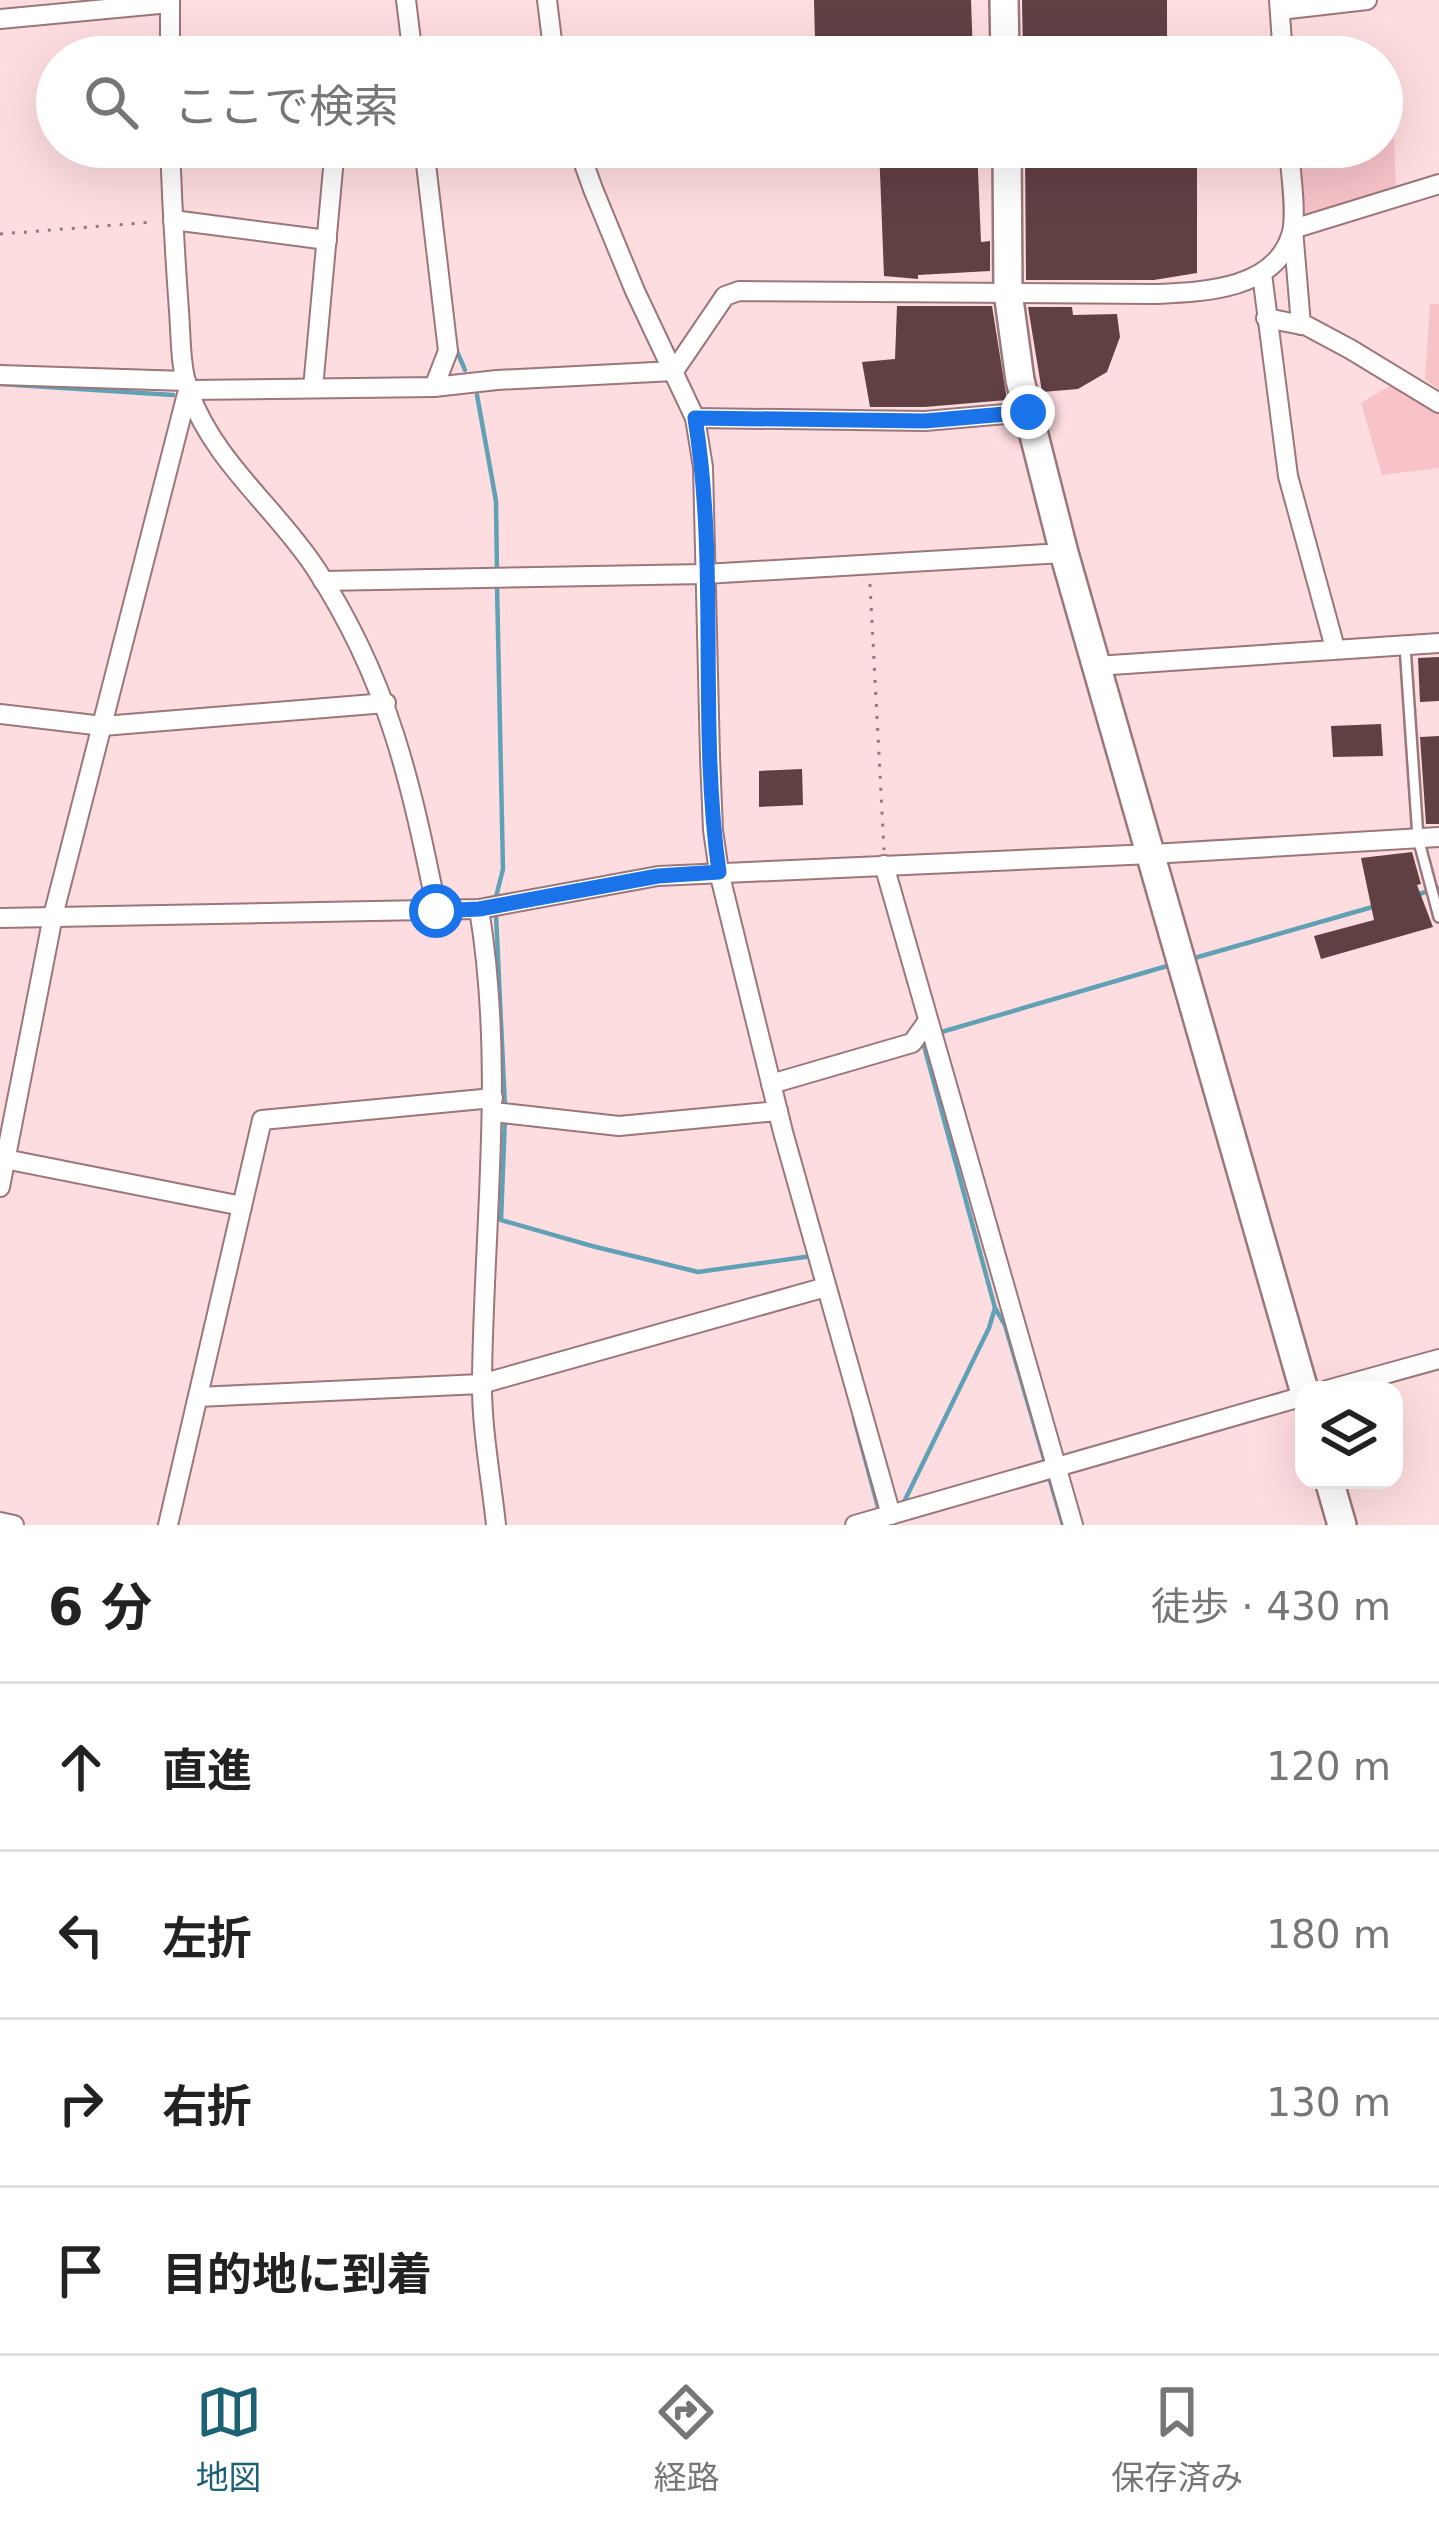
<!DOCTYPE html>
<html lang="ja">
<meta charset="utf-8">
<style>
:root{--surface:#fff;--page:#f2f2f2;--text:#222;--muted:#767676;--line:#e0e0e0;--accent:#1d6274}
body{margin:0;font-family:"DejaVu Sans","Noto Sans JP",sans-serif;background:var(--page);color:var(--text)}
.controls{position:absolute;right:36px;bottom:36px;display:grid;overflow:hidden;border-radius:24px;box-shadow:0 12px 48px #0002}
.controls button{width:108px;height:108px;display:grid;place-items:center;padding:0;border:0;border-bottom:3px solid var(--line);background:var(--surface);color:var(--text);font:60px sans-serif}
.stop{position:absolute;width:36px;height:36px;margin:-27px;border:9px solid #1a73e8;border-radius:50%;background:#fff}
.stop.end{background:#1a73e8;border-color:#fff;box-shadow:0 3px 12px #0008}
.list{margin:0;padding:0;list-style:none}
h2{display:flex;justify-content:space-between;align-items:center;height:156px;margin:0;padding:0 48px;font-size:51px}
h2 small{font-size:39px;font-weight:400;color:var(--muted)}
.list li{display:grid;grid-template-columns:78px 1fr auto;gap:36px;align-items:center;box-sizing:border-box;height:168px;padding:0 48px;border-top:3px solid var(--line)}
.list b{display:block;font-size:45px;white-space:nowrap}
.list em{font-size:39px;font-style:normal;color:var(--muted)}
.icon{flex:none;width:66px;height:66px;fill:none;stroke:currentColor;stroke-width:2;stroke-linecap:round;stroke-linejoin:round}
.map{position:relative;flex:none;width:1439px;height:1525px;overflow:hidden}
.search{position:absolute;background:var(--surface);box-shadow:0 12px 48px #0002;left:36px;right:36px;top:36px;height:132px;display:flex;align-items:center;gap:30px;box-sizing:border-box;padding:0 42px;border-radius:66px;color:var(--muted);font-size:45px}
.sheet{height:828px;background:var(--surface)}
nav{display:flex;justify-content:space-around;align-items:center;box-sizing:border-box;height:168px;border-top:3px solid var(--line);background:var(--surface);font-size:33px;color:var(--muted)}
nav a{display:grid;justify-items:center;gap:6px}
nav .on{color:var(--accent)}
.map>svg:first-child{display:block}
</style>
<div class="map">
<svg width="1439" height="1525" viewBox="0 0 1439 1525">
<rect width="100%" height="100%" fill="#fedde0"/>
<g fill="#f7c3c9">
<path d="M1382 84 1393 98 1396 197 1305 221 1300 147H1382Z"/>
<path d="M1430 304H1439V390L1425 379Z"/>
<path d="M1400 380 1439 403V468L1382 475 1361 403Z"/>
</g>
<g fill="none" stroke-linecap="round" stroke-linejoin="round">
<g stroke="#60a1b5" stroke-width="4.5">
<path d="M456 349 465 370"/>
<path d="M0 384 173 395"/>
<path d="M477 395 496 501 497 574"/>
<path d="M1416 895 1439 888"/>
<path d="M496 897 503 869 497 585"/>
<path d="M496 915 505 1107"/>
<path d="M1191 959 1376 906"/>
<path d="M938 1033 1174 964"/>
<path d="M505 1118 501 1220 592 1246 698 1272 812 1256"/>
<path d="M995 1308 1005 1325 1045 1462"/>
<path d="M854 1418 879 1511"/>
<path d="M1049 1477 1063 1525"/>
<path d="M902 1506 989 1328 995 1308 924 1046 929 1041"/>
</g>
</g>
<g fill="#614044">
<path d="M814 0H971L973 57H732L731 47 815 41Z"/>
<path d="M1022 0H1167V57H1023Z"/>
<path d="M879 147H977L981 242 990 241V271L918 275V279L884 276Z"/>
<path d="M1025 147H1163V149L1197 150V273L1154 280H1026Z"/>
<path d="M897 306H992L1007 400 925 407H870L862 362 895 359Z"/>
<path d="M1028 307H1072L1073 315 1117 314 1120 337 1107 372 1078 389 1042 392Z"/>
<path d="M1439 657V701L1420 702 1418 658Z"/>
<path d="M1381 724 1383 756 1333 757 1331 726Z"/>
<path d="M1439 736V824H1426L1420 737Z"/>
<path d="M802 769 803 805 759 807V771Z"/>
<path d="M1412 852 1421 884 1417 885 1433 927 1321 959 1314 936 1374 920 1361 858Z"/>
</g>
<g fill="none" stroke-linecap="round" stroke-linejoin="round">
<defs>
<path id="lane" d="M1405 646 1418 838 1439 917"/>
<g id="street">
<path d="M170 0V57"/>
<path d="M406 0 413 57"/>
<path d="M547 0 554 57"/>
<path d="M1279 0 1283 57"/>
<path d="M1280 10 1367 0"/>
<path d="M0 19 170 3"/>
<path d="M170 147C172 202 175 256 179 311 181 337 180 367 189 392 214 462 277 509 316 569 389 681 411 783 437 911"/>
<path d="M424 147 448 351 434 387"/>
<path d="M578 147 593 189 635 291 695 418 703 467 710 757 713 830 719 872 783 1132 891 1515"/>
<path d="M173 220 327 240"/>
<path d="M1262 274 1288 476 1335 648"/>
<path d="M1266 318 1307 326 1350 349 1439 403"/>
<path d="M1301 325 1293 229 1439 184"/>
<path d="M674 371 725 296 739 291 1155 294C1203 292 1277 290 1292 232 1297 210 1290 171 1289 147"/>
<path d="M0 375 186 381"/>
<path d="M313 388 335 147"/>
<path d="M188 390 434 387 497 380 674 371"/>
<path d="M695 418 925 421 1028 412"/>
<path d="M323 581 705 574 1064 553"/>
<path d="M1096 666 1439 643"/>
<path d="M0 714 103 726 386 703"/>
<path d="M884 865 1073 1525"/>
<path d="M479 909C505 1065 484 1221 482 1378 481 1426 491 1477 496 1525"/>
<path d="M0 918 479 909 658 876 1152 854 1439 837"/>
<path d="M771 1084 912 1043 928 1021"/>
<path d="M493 1112 619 1126 778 1111"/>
<path d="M0 1158 242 1206"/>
<path d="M0 1187 53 916 188 390"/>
<path d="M1327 1390 1439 1359"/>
<path d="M198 1397 481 1384 826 1287"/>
<path d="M0 1522 14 1525"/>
<path d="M168 1525 262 1120 493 1098"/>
<path d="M855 1525 1304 1396"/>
</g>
<g id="secondary">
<path d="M1004 0 1005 57"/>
<path d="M1007 147 1008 292 1020 380 1064 553 1304 1390"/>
<path d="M1329 1480 1342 1525"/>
</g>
</defs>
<use href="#lane" stroke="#9b767a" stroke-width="14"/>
<use href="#street" stroke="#9b767a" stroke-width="22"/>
<use href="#secondary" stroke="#9b767a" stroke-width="32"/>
<g stroke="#91797c" stroke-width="3" stroke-dasharray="3 9" stroke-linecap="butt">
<path d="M0 234 154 222"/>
<path d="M870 584 884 850"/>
</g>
<use href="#lane" stroke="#fff" stroke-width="9"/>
<use href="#street" stroke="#fff" stroke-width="18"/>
<use href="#secondary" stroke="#fff" stroke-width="27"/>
</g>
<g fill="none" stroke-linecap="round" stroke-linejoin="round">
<path stroke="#1a73e8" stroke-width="15" d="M436 911 479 909 658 876 719 872C698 722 719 568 695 418L925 421 1028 412"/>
</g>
</svg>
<div class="controls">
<button><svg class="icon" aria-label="layers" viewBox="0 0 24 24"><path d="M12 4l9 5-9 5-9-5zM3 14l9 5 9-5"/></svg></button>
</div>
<div class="stop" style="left:436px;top:911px"></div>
<div class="stop end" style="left:1028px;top:412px"></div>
<div class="search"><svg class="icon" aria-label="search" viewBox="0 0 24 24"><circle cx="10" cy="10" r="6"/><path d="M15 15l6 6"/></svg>ここで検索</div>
</div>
<section class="sheet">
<h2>6 分<small>徒歩 · 430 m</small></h2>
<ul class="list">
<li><svg class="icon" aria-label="ahead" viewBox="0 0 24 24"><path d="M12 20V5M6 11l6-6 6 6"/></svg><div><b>直進</b></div><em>120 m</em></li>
<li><svg class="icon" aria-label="left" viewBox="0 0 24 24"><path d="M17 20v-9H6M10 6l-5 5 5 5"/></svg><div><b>左折</b></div><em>180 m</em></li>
<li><svg class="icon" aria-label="right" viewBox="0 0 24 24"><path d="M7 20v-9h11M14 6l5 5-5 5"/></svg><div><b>右折</b></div><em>130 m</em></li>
<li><svg class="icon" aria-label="arrive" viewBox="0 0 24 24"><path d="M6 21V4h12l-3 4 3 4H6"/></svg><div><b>目的地に到着</b></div></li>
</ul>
</section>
<nav>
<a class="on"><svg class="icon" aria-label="map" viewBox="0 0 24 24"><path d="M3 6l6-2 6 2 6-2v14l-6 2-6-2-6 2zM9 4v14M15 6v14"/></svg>地図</a>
<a><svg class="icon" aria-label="directions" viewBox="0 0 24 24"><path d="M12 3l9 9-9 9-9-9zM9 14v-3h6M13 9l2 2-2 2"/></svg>経路</a>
<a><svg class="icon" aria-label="saved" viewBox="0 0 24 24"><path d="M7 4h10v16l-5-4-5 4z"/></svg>保存済み</a>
</nav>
